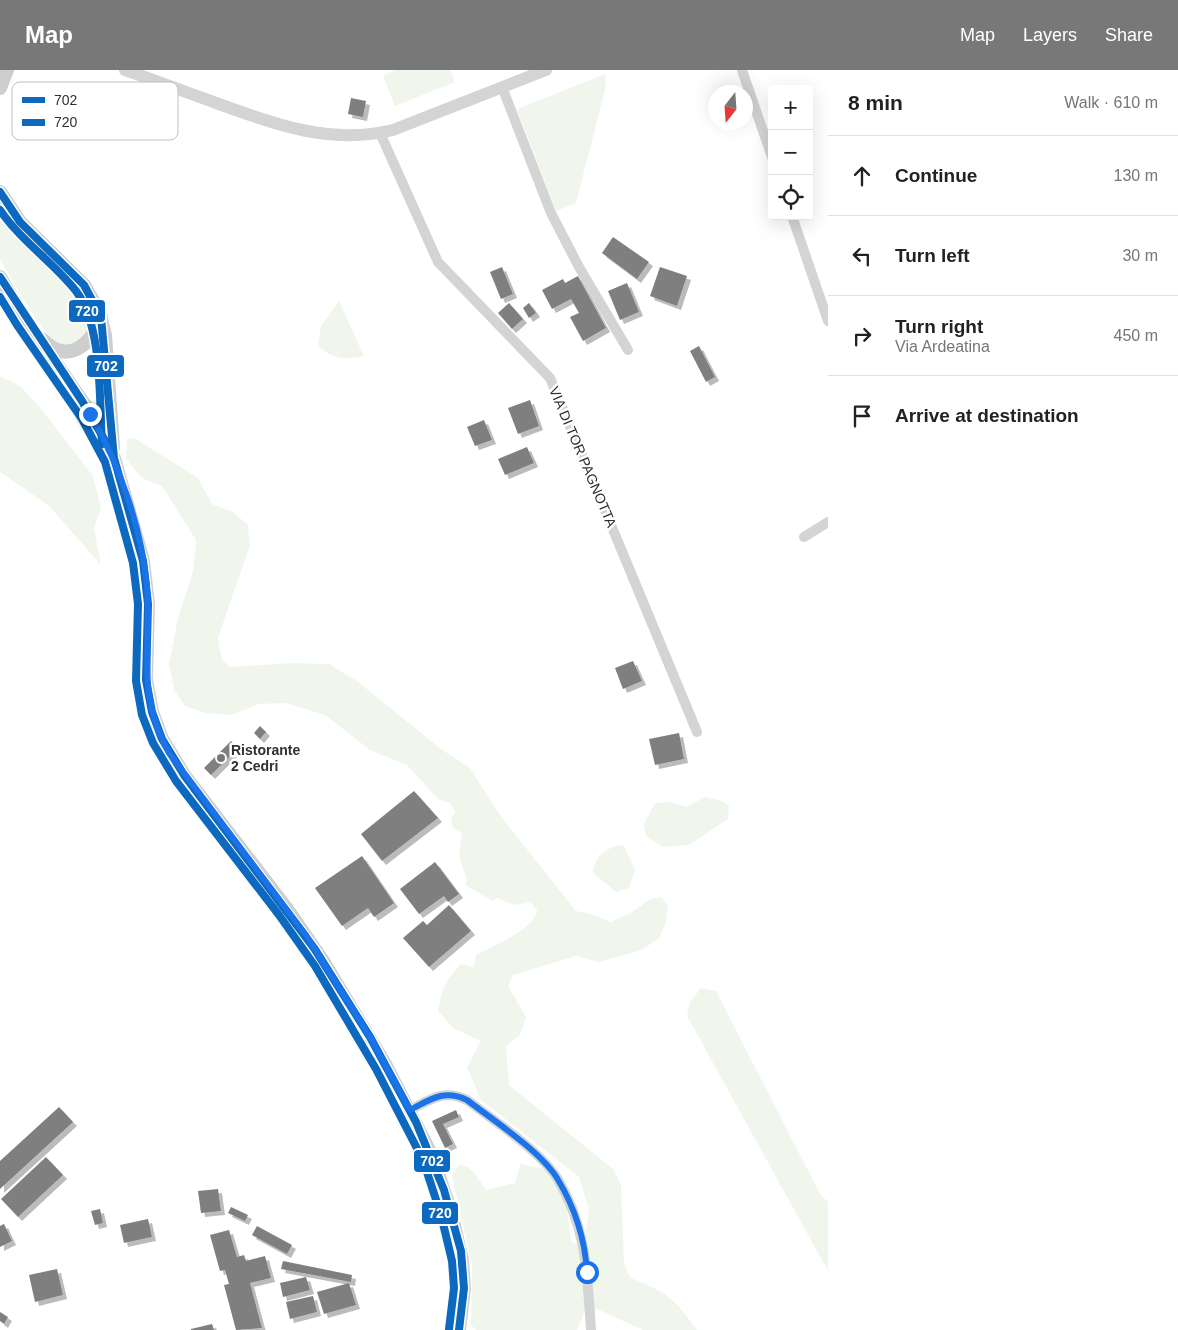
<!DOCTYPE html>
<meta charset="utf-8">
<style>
:root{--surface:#fff;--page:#f2f2f2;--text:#222;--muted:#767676;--line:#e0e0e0;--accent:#787878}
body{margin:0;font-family:Arial,sans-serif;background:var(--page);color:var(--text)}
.controls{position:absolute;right:15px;top:15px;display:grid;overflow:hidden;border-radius:5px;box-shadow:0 5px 20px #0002}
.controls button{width:45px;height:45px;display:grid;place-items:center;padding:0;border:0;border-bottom:1px solid var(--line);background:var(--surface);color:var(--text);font:25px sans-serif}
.compass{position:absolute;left:708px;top:15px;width:45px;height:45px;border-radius:50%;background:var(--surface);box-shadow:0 5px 20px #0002;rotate:197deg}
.stop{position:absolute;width:15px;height:15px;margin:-11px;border:4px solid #1a73e8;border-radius:50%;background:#fff}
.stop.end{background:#1a73e8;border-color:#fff;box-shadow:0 1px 5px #0008}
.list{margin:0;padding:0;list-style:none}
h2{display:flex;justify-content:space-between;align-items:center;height:65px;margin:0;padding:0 20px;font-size:21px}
h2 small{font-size:16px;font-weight:400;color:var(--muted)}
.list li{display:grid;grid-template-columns:32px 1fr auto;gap:15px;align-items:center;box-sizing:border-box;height:80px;padding:0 20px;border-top:1px solid var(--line)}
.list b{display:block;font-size:19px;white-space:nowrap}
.list p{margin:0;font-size:16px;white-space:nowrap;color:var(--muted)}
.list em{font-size:16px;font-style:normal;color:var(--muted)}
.icon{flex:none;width:28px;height:28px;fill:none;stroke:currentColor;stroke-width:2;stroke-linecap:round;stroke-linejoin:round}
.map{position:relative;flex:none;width:828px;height:1260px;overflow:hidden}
header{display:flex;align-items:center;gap:30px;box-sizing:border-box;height:70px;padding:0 25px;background:var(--accent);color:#fff}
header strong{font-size:24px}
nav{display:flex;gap:28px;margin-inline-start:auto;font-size:18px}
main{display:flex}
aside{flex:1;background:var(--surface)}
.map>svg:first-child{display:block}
</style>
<header>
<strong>Map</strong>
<nav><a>Map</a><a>Layers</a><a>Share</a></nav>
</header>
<main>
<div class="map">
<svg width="828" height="1260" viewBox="0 0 828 1260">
<defs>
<filter id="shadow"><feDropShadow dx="4" dy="4" stdDeviation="0" flood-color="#0004"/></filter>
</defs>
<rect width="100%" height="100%" fill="#fff"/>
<g fill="#f1f6ed">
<path d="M396 0H450L455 12 395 36 383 6Z"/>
<path d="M605 4 606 16 576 133 556 141 517 39Z"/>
<path d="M0 134C25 176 82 203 91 251L84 270 64 276 51 269 44 261 19 223 0 189Z"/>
<path d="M339 231 364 286C345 290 334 290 318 276L321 256Z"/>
<path d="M0 306 20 316 38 335 93 406 101 438 94 458 101 495 48 435 0 402Z"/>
<path d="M127 368 136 369 198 408 212 434 233 442 248 455 250 475 218 568 222 590 230 597 293 593 329 594 357 611 441 679 470 698 499 744 576 841 591 844 611 852 632 842 650 829 661 827 668 836 666 853 659 868 642 880 599 892 576 886 513 905 508 916 526 947 520 965 506 976 509 1015 613 1099 621 1115 624 1194 631 1208C668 1223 674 1228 697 1260H643L597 1239 585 1240 577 1260H476L471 1255 472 1195 452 1106 458 1095C473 1095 478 1109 486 1120L515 1113 520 1094 544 1099 565 1121 571 1171 583 1178 589 1140 579 1107 481 1030 467 997 481 971 453 958 438 941C443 915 444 914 461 894L474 897 476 885C493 876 535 859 537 840L530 832 514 835 497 828 493 831 465 815 467 810 459 786 462 763 453 758 451 750 455 741 450 733 438 729 407 695 370 680 325 645 286 633 259 634 232 645 205 643 185 636 174 620 169 594 178 547 193 502 196 470 162 416 142 408 126 389Z"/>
<path d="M705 727 722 731 729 736 728 749 689 775 663 777 646 766 644 754 655 733 670 732 686 737Z"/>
<path d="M623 775 635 799 629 818 616 822 593 803C594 787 607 776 623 775Z"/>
<path d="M701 918 716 921 820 1124 828 1132V1201L687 946 690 932Z"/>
</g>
<g fill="#7f7f7f" filter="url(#shadow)">
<path d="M351 28 366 31 363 47 348 44Z"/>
<path d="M613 167 649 192 637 209 602 183Z"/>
<path d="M502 197 513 224 501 229 490 202Z"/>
<path d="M660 197 687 206 677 236 650 226Z"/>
<path d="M578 206 606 258 583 271 570 247 579 243 571 229 552 239 542 220 563 209 565 213Z"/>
<path d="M627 213 639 242 620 250 608 221Z"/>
<path d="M509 233 523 249 512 259 498 243Z"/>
<path d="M529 233 536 243 529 248 523 238Z"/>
<path d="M699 276 715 307 706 312 690 281Z"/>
<path d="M530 330 539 356 518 364 508 338Z"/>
<path d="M484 350 492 370 475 376 467 357Z"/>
<path d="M527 377 534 393 505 405 498 389Z"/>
<path d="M633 591 642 611 623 619 615 598Z"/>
<path d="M260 656 266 662 260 669 254 663Z"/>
<path d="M679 663 684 689 655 695 649 669Z"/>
<path d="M231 671 238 678 211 705 204 698Z"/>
<path d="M414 721 438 748 382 791 361 764Z"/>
<path d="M362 786 394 833 374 847 368 838 342 856 315 818Z"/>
<path d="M435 792 459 824 448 832 444 826 419 844 400 819Z"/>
<path d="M449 835 471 861 429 897 403 868 423 851 427 855Z"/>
<path d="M59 1037 73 1052 0 1119V1091Z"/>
<path d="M456 1040 459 1047 443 1054 453 1074 445 1078 432 1051Z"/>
<path d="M46 1087 63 1105 18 1147 1 1129Z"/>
<path d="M218 1119 221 1141 201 1143 198 1121Z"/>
<path d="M231 1137 248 1145 245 1151 228 1143Z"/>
<path d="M100 1139 103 1153 95 1155 91 1141Z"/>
<path d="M148 1149 152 1167 124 1173 120 1155Z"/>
<path d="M4 1154 12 1171 0 1177V1156Z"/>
<path d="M257 1156 292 1175 287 1184 252 1165Z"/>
<path d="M229 1160 237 1187 244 1185 246 1191 265 1186 271 1208 250 1213 262 1258 236 1260 224 1215 229 1214 225 1200 220 1201 210 1165Z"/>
<path d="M283 1191 352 1205 351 1212 281 1199Z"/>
<path d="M57 1199 63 1225 35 1232 29 1205Z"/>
<path d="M306 1207 310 1220 283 1227 280 1213Z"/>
<path d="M349 1213 356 1235 324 1244 317 1222Z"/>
<path d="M313 1226 317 1242 290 1249 286 1232Z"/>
<path d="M0 1242 8 1247 4 1254 0 1251Z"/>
<path d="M212 1254 214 1260H191V1259Z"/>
</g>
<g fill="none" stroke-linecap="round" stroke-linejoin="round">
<g stroke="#d4d4d4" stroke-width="10">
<path d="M742 0 772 87"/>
<path d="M502 17 551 143 579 197 628 280"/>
<path d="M380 63 438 192 550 308 697 662"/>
<path d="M792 146 828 251"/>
<path d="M804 467 828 452"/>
<path d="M410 1040C431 1029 444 1019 467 1030 493 1050 540 1081 557 1108 587 1157 587 1205 591 1260"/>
</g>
<path stroke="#d4d4d4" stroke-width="12" d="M125 0C157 11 188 23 219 34 276 55 332 75 393 60L546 0"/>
<g stroke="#cecece" stroke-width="14">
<path d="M0 18 7 0"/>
<path d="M0 122 20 152 84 215 99 242 105 265 113 378"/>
<path d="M0 207 25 249 91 344 114 388 143 491 148 534 146 610 152 642 162 669 184 705 287 839 323 891 385 994 432 1086 451 1142 462 1190 464 1218 459 1260"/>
<path d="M43 270C68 296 92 274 101 247"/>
</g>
<defs>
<g id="bus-1">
<path d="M0 122 20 152 84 215 101 247 114 388 143 491 148 534 146 610 152 642 162 669 184 705 314 878 370 967 416 1052 444 1120 461 1181 464 1218 459 1260"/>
<path d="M0 207 82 331 107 374"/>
</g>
<g id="bus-2">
<path d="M0 140C21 171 53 192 76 221 103 257 99 329 102 374"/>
<path d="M0 227 17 255 82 349 105 392 133 493 138 534 136 611 142 645 153 673 176 711 279 845 315 896 376 999 423 1090 441 1145 452 1191 454 1218 449 1259"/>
</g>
</defs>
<use href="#bus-1" stroke="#fff" stroke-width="11"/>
<use href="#bus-2" stroke="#fff" stroke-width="11"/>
<use href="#bus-1" stroke="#0c69bf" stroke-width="8"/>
<use href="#bus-2" stroke="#0c69bf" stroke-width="8"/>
</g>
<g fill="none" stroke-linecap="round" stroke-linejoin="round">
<path stroke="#1a73e8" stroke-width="6" d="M90 344C119 393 142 459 147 516 152 578 135 622 169 683L306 865 370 967 410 1040C431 1029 444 1019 467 1030 493 1050 540 1081 557 1108 574 1136 585 1169 587 1202"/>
</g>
<circle fill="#787878" stroke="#fff" stroke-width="2" cx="221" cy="688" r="5"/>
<g text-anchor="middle" stroke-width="5" stroke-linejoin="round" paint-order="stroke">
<g font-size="14" fill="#303030" stroke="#fff">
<text transform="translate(583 387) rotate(67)" y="5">VIA DI TOR PAGNOTTA</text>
</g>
<g font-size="14" font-weight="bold" fill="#303030" stroke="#fff" text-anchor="start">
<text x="231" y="685">Ristorante<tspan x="231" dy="16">2 Cedri</tspan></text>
</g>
</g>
<rect x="12" y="12" width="166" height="58" rx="8" fill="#fff" stroke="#c1c1c1" stroke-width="1"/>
<rect x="22" y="27" width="23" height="6" fill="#0c69bf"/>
<rect x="22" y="49" width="23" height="7" fill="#0c69bf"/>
<g font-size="14" fill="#303030">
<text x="54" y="35">702</text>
<text x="54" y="57">720</text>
</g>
<g stroke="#fff" stroke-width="2">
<rect x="68" y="229" width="38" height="24" rx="5" fill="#0c69bf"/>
<rect x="86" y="284" width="39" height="24" rx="5" fill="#0c69bf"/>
<rect x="413" y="1079" width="38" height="24" rx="5" fill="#0c69bf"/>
<rect x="421" y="1131" width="38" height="24" rx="5" fill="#0c69bf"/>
</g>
<g font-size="14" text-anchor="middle" font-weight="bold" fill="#fff">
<text x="87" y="246">720</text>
<text x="106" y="301">702</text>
<text x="432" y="1096">702</text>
<text x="440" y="1148">720</text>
</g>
</svg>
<div class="controls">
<button>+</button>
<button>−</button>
<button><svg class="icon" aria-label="locate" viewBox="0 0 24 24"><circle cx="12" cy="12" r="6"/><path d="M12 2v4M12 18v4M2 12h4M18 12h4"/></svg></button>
</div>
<svg class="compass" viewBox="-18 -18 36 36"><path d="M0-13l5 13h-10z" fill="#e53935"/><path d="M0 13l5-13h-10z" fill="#767676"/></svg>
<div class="stop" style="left:587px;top:1202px"></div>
<div class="stop end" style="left:90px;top:344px"></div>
</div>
<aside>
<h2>8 min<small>Walk · 610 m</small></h2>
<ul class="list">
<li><svg class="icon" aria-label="ahead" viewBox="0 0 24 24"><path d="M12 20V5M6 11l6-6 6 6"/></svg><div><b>Continue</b></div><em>130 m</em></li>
<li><svg class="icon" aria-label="left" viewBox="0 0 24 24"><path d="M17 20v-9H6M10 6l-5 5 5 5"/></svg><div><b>Turn left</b></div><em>30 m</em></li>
<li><svg class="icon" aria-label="right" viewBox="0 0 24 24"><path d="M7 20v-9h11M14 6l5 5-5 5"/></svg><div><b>Turn right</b><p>Via Ardeatina</p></div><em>450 m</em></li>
<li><svg class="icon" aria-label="arrive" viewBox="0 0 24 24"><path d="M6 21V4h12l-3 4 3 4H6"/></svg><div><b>Arrive at destination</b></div></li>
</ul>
</aside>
</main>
